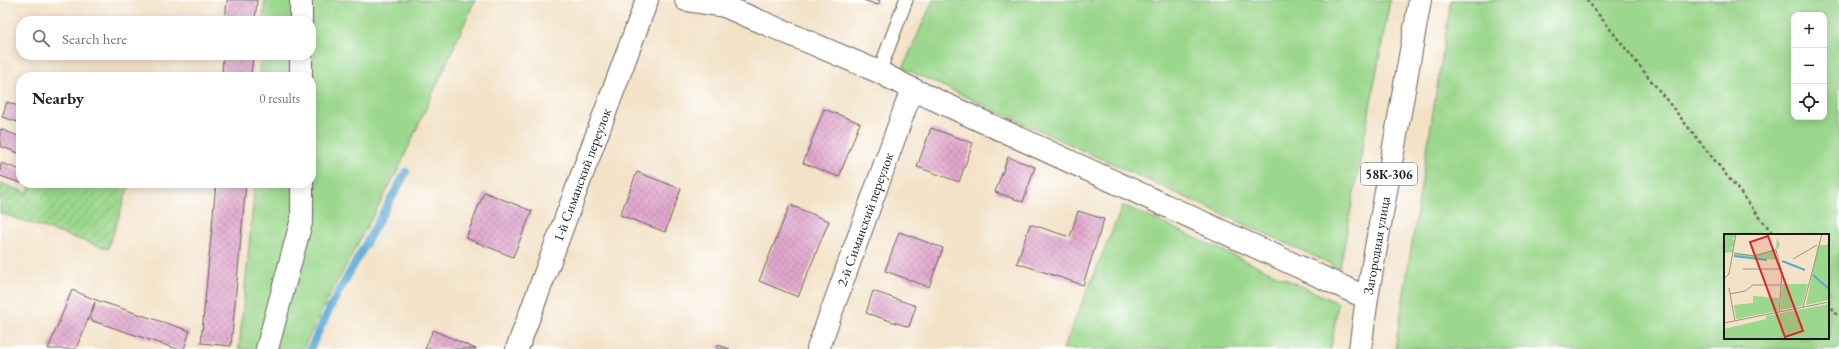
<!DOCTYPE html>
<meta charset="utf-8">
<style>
:root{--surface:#fff;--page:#f2f2f2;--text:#202124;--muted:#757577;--line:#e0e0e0}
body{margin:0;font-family:"EB Garamond",serif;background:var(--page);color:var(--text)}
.controls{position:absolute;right:12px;top:12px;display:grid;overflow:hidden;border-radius:8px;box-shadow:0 2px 10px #0003}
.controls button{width:36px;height:36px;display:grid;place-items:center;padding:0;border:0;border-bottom:1px solid var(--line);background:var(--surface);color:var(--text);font:20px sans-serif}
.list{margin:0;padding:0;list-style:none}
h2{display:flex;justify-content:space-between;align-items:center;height:52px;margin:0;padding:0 16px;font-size:17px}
h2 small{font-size:13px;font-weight:400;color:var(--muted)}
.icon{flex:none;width:22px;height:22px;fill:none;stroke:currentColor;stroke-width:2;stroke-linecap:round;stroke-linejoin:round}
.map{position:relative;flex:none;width:1839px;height:349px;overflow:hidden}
.search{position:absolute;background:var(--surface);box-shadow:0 2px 10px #0003;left:16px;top:16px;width:300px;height:44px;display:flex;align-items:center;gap:10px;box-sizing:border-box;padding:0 14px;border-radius:16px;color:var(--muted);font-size:15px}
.panel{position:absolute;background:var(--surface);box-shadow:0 2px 10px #0003;left:16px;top:72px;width:300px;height:116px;border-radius:16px}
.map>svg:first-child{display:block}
</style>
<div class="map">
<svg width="1839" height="349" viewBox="0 0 1839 349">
<defs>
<pattern id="garden-furrows" width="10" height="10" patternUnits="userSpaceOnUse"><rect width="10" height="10" fill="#9bd78c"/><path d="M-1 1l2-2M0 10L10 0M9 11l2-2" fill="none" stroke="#85b878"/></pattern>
<pattern id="building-cross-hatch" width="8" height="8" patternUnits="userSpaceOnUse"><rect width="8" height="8" fill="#e0a6cc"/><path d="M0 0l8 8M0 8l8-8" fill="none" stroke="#c08eaf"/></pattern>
</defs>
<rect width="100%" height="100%" fill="#fff"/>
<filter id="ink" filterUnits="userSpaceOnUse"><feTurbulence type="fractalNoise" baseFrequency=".025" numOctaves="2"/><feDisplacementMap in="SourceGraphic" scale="8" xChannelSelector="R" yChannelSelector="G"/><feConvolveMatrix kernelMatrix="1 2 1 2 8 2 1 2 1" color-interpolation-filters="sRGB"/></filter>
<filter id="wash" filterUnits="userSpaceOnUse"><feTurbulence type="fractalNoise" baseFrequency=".012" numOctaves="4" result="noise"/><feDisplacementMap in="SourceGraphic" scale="16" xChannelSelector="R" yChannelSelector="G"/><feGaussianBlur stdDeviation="0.9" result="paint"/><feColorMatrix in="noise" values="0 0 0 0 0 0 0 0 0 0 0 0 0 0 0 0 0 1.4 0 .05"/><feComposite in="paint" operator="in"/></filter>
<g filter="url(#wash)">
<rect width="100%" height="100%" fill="#f3e2c7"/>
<g fill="#9bd78c" stroke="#5c7a54" fill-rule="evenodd">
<path d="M265 0H297V21H263Z"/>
<path d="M307 0H475L398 170 326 302 303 349H273L311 183V21Z"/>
<path d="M933 0H1390L1340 268 903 68Z"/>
<path d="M1451 0H1839V349H1395ZM1794 15H1824V117H1794ZM1725 235H1828V338H1725Z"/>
<path d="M260 55H298V77H259Z"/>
<path d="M255 183H298V218L264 349H239Z"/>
<path d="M1123 205 1338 303 1331 349H1063Z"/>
</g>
<path fill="url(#garden-furrows)" stroke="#5c7a54" d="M0 183 28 193 31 183H130L108 249 0 213Z"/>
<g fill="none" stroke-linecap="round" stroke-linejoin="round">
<path stroke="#56a9d2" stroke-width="8" d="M310 349 332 304 406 172"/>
</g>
<g id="blocks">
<g fill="url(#building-cross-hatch)">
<path d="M227 0H257L255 21H225Z"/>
<path d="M863 0H880L878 5Z"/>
<path d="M223 55H253L251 77H222Z"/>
<path d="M7 102 21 107V123L2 117Z"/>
<path d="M824 109 860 123 839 177 803 163Z"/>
<path d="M931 128 973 143 959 182 917 167Z"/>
<path d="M0 129 21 137V154L0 146Z"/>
<path d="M1008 157 1035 167 1023 202 995 192Z"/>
<path d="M1 163 21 170V183L0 176Z"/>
<path d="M637 172 681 189 665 232 620 215Z"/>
<path d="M216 183H246L231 346 201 343Z"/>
<path d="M484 192 532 211 513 257 466 238Z"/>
<path d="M790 205 829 221 798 297 759 281Z"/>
<path d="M1078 211 1104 219 1083 285 1017 263 1030 224 1070 237Z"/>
<path d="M899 232 943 248 929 287 885 271Z"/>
<path d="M72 290 96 300 190 331 184 349H177L90 320 95 302 76 349H48Z"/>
<path d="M873 291 916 306 909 327 866 313Z"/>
<path d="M433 330 476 349H425Z"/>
<path d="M718 345 730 349H717Z"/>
</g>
</g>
</g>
<g filter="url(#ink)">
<use href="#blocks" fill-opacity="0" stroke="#676158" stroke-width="1"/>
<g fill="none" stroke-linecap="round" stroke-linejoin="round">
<defs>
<path id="service" d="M879 72 906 0"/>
<g id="minor">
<path d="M301 0V21"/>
<path d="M686 0 724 6 879 72 912 89 1367 298"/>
<path d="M301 55V77"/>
<path d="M267 349 302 219V183"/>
<path id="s1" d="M517 349 647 0"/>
<path id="s2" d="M818 349 912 89"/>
</g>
<g id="trunk">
<path id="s3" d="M1360 349 1367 298 1420 0"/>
</g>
</defs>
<use href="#service" stroke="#676158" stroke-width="15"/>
<use href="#minor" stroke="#676158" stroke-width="24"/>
<use href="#trunk" stroke="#676158" stroke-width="24"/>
<g stroke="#676158" stroke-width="2.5" stroke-dasharray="3 3" stroke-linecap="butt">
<path d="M1587 0 1774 235"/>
<path d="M1828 303 1839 317"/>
</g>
<use href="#service" stroke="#fff" stroke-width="13"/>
<use href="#minor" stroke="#fff" stroke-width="22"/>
<use href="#trunk" stroke="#fff" stroke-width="22"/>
</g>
</g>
<g text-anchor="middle" stroke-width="3" stroke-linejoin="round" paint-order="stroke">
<rect fill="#fff" stroke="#606060" stroke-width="1" x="1361" y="163" width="56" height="22" rx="3"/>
<g font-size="13" font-weight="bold" fill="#1c1c1c">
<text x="1389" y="179">58К-306</text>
</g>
<g font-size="14" fill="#1c1c1c" stroke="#fff">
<text dy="5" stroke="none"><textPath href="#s1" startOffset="186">1-й Симанский переулок</textPath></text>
<text dy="5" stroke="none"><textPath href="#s2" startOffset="138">2-й Симанский переулок</textPath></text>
<text dy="5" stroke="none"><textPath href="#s3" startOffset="105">Загородная улица</textPath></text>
</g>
</g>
<g transform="translate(1724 234)">
<rect width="105" height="105" fill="#f3e2c7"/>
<path d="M0 0H11V4H7L11 6 10 13 6 14 9 15V18L0 19ZM53 4 56 11 55 13 51 17 53 26 10 22V19L31 21 52 15ZM105 5V66L82 71 94 11H103ZM58 50H84L78 72 56 76ZM29 62 55 64 54 77 12 85 10 71 29 69ZM105 70V105H0V95L42 85V82Z" fill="#9bd78c"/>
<path fill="none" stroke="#56a9d2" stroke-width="2" d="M10 22 43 26M58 27 81 36M89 41 105 55"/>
<path fill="none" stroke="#9d9383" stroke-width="1" d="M10 19 30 22 52 16 58 39 55 78M69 25 93 11M19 35H57M0 45 5 40 12 0M5 54 11 87M6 60 21 57 29 51H57M79 73 98 0M0 89 105 68"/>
<path fill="#d62828" fill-opacity="0.15" stroke="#d62828" stroke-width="2" d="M44 2 79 97 61 103 26 8Z"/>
<rect width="105" height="105" fill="none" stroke="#1c1c1c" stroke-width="2"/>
</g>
</svg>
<div class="controls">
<button>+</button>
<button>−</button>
<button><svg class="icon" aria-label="locate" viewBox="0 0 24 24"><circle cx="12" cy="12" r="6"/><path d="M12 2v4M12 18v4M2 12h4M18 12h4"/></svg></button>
</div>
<div class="search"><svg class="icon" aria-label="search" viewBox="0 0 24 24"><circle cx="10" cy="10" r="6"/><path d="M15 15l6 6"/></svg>Search here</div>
<section class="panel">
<h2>Nearby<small>0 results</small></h2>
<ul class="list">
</ul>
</section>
</div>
